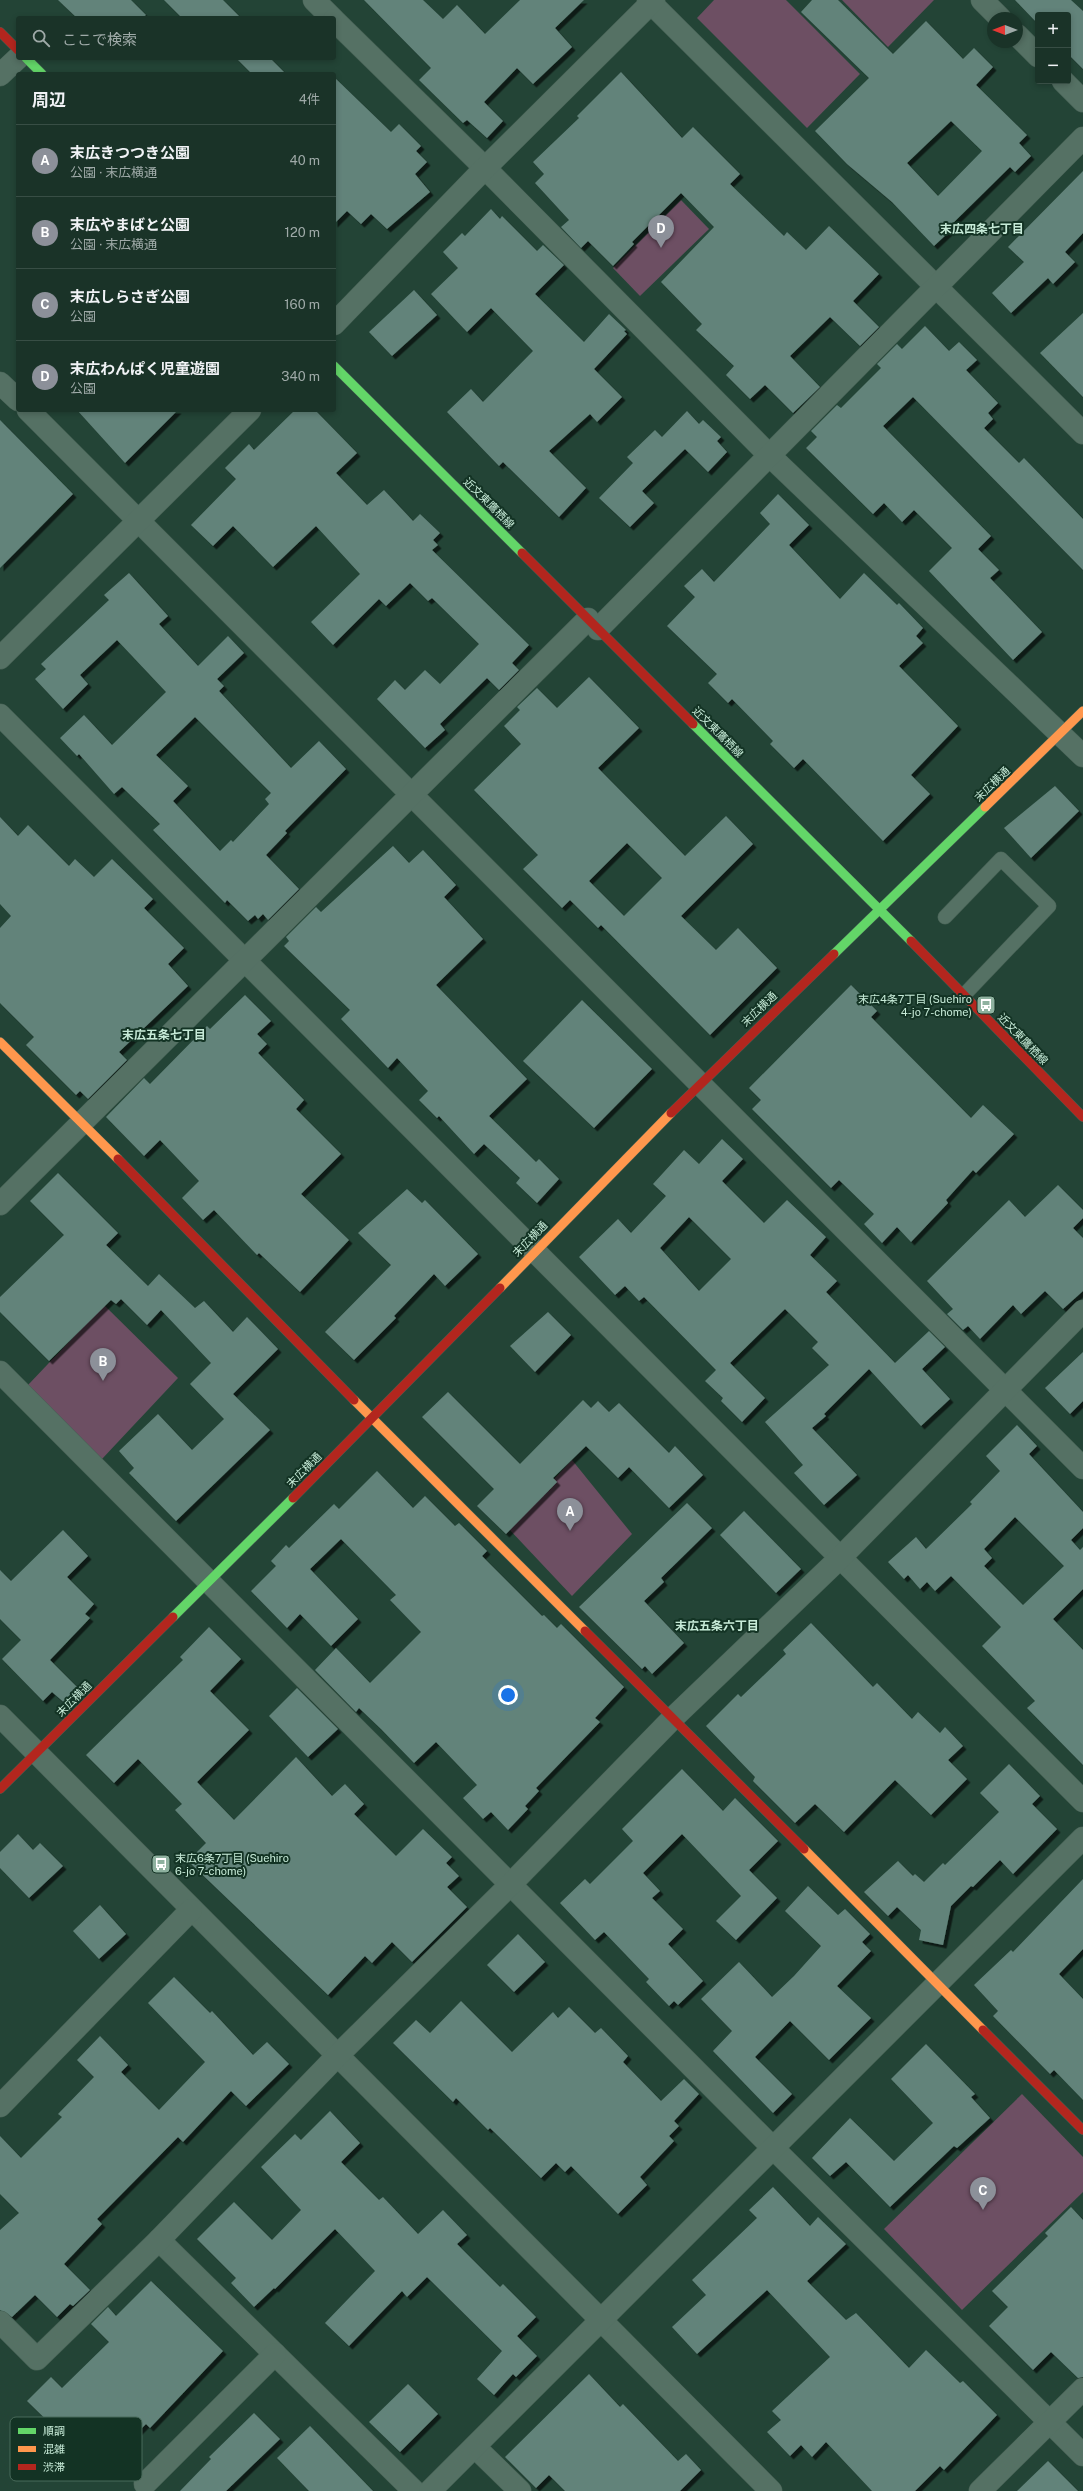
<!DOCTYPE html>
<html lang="ja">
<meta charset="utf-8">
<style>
:root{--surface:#1a3328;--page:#233b30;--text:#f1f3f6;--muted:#9faaa8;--line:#384e45;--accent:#8c9099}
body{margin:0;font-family:"Public Sans","Noto Sans JP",sans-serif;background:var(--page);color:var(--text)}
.controls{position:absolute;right:12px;top:12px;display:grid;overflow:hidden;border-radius:4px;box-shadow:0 2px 6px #0003}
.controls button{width:36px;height:36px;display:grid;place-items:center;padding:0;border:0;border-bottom:1px solid var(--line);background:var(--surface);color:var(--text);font:20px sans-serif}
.compass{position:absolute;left:987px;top:12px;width:36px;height:36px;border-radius:50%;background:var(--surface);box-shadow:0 2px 6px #0003;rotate:270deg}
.you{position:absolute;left:508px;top:1695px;width:14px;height:14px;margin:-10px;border:3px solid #fff;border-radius:50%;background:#1a73e8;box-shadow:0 0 0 6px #1a73e833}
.badge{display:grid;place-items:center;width:26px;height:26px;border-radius:50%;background:var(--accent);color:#fff;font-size:13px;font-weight:700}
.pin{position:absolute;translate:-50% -33px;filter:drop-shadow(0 1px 2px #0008)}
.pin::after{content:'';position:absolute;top:21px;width:14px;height:12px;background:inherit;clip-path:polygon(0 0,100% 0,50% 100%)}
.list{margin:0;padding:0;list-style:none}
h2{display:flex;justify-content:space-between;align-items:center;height:52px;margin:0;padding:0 16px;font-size:17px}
h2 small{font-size:13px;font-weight:400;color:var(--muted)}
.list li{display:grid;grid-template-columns:26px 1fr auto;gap:12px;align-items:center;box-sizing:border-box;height:72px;padding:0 16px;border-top:1px solid var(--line)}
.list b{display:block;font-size:15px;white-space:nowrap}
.list p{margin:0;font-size:13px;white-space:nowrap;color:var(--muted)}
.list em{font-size:13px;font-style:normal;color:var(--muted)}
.icon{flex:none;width:22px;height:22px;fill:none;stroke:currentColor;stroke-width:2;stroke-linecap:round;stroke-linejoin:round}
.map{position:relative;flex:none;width:1083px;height:2491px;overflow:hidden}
.search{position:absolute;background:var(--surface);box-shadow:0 2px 6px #0003;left:16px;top:16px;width:320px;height:44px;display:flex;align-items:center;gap:10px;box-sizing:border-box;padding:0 14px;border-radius:4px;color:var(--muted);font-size:15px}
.panel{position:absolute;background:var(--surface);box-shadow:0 2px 6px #0003;left:16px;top:72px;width:320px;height:340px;border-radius:4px}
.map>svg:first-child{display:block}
</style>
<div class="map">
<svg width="1083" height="2491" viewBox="0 0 1083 2491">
<defs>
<filter id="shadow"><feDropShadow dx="3.5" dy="3.5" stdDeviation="0" flood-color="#0009"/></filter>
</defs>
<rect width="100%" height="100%" fill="#234436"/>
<g fill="#6d4f63">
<path d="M714 0H786L860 74 807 128 697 18Z"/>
<path d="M842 0H934L888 47Z"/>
<path d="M681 200 709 229 640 296 613 268Z"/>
<path d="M104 1305 178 1378 102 1459 28 1385Z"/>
<path d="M572 1460 632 1534 572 1596 508 1528Z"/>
<path d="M1022 2094 1083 2157V2192L962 2310 884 2229Z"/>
</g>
<g fill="#62837a" fill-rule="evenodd" filter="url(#shadow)">
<path d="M58 0H131L146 15 142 18H77Z"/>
<path d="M164 0H223L241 18H182Z"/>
<path d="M364 0H423L443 19 457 5 485 34 520 0H584L555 28 572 47 533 84 517 68 484 102 503 121 487 138 467 120 463 123 419 80 431 68Z"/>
<path d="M812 0H838L893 54 926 21 963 59 974 48 993 67 976 85 1027 135 1019 143 1031 156 1015 172 1010 167 948 228 950 231 934 246 892 202 847 164 815 131 869 78 801 12ZM951 121 982 151 938 196 907 163Z"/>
<path d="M1015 0H1071L1083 11V69L1068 54V15H1038V24Z"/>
<path d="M236 58H270L286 74H252Z"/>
<path d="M621 72 682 138 693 127 740 174 730 184 784 236 787 232 806 250 829 226 879 274 853 301 879 327 860 346 830 317 790 356 820 387 793 413 765 385 750 399 726 375 734 366 696 330 702 324 661 282 714 227 681 193 632 242 634 244 613 266 588 241 581 248 561 227 569 220 535 183 544 174 533 162 579 118 577 116Z"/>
<path d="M334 77 391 132 399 124 421 146 416 151 427 162 415 174 430 192 387 229 371 214 361 224 347 211 334 224Z"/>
<path d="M1083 171V233L1065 252 1075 262 1053 284 1048 278 1011 313 992 293 1024 262 1008 247Z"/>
<path d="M491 209 500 219 502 216 537 251 543 245 564 265 535 294 584 342 609 314 626 330 624 331 627 334 594 369 622 397 597 422 590 414 549 451 586 488 559 517 503 462 499 466 447 412 471 389 483 402 533 351 491 308 467 332 431 294 458 268 443 252 462 233 465 236Z"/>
<path d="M414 290 437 315 392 356 369 332Z"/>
<path d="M1083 313V397L1040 353Z"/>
<path d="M925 326 949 351 959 342 977 360 966 370 998 403 988 413 993 419 984 428 1019 463 1024 458 1083 519V570L913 397 883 426 991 536 978 549 999 570 990 578 1042 632 1013 660 929 571 952 548 914 510 902 522 884 503 873 514 806 448 817 437 811 431 837 405 841 408 881 368 877 364 897 344 902 349Z"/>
<path d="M77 410H178L125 463Z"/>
<path d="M295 410H315L357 453 336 473 367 505 384 490 413 521 420 514 440 533 433 540 438 545 432 550 529 645 512 663 519 670 499 690 487 678 440 724 445 730 425 748 377 699 395 680 405 690 425 670 440 684 479 644 432 598 428 601 410 583 386 606 379 599 333 645 311 622 360 574 316 526 273 567 233 526 213 546 191 525 236 479 225 468 249 444 254 450Z"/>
<path d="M687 411 699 424 703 420 721 437 717 441 727 452 708 472 685 449 642 491 654 503 630 527 599 498 633 463 627 457 655 430 662 437Z"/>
<path d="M0 420 73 494 0 568Z"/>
<path d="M778 494 809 525 789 545 840 599 864 573 897 605 899 603 923 628 916 636 923 643 899 666 958 726 911 775 930 794 883 841 803 759 794 768 770 744 773 741 732 699 728 703 708 683 717 674 667 626 695 597 684 586 702 569 714 582 770 524 760 513Z"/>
<path d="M129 573 168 616 159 624 198 666 228 636 244 653 217 679 224 686 219 691 291 768 319 741 346 769 285 831 287 833 266 855 299 889 268 920 263 914 258 919 255 915 248 921 227 900 225 903 153 830 160 824 122 787 114 794 79 754 77 756 60 738 84 715 112 745 166 692 117 640 80 675 88 684 63 709 35 679 46 669 41 664 109 600 104 595ZM195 717 271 793 265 799 269 804 233 842 231 840 220 851 173 801 188 786 156 755Z"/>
<path d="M589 677 639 728 598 768 685 856 726 816 753 844 681 916 716 950 738 928 777 968 710 1035 601 925 598 928 570 900 562 908 523 869 538 855 474 790 521 744 504 726 520 710 517 707 537 688 557 708ZM627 843 662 878 624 916 589 881Z"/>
<path d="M1055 786 1079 811 1031 858 1004 828Z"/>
<path d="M0 817 18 836 28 825 69 866 75 859 94 877 112 859 153 899 144 908 184 948 168 964 188 986 119 1052 127 1060 88 1099 80 1091 76 1095 26 1045 34 1037 0 1003V928L11 916 0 904Z"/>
<path d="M393 846 409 863 423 850 456 885 444 897 483 939 436 985 527 1079 489 1116 536 1162 539 1159 559 1179 537 1203 516 1183 520 1178 484 1144 474 1154 439 1116 437 1118 419 1100 428 1091 397 1058 388 1068 341 1019 350 1010 284 946 289 941 286 937 316 907 321 912Z"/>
<path d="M851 985 877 1011 871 1017 971 1118 983 1105 1014 1134 976 1173 973 1170 946 1200 948 1203 911 1242 897 1227 882 1243 864 1224 874 1214 839 1180 831 1188 752 1109 761 1100 749 1088Z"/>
<path d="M245 995 271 1021 257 1034 267 1044 258 1053 304 1100 296 1109 341 1154 301 1194 349 1240 300 1292 259 1253 257 1255 214 1210 203 1220 182 1198 199 1181 160 1140 144 1156 106 1117 144 1078 150 1084 207 1026 210 1029Z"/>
<path d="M582 1000 652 1069 594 1128 523 1061Z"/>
<path d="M722 1139 743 1159 722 1181 764 1223 787 1200 826 1237 810 1255 837 1281 826 1292 895 1363 929 1331 945 1347 922 1369 950 1399 921 1426 869 1369 824 1414 826 1416 812 1428 857 1475 824 1505 794 1473 803 1465 765 1422 829 1365 812 1348 818 1342 785 1309 730 1363 765 1398 742 1422 721 1401 723 1398 705 1381 716 1370 644 1297 639 1301 625 1286 615 1295 579 1257 618 1219 631 1233 666 1196 653 1184 684 1150 699 1164ZM689 1217 731 1259 699 1291 660 1248Z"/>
<path d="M58 1173 118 1233 106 1245 148 1286 159 1274 195 1308 204 1301 233 1332 247 1317 278 1349 233 1394 270 1430 176 1521 129 1473 134 1468 119 1451 158 1414 192 1450 224 1419 190 1384 211 1363 161 1310 147 1325 121 1299 116 1304 111 1300 49 1361 0 1312V1297L64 1235 30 1201Z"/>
<path d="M1058 1185 1083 1210V1218L1073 1228 1083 1238V1291L1063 1309 1045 1291 1021 1314 1013 1305 980 1339 968 1326 963 1330 947 1314 953 1309 927 1281 1009 1200 1025 1217Z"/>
<path d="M407 1189 422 1203 425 1200 478 1254 445 1286 434 1274 394 1316 396 1318 354 1360 325 1332 391 1265 358 1233Z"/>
<path d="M548 1312 571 1335 535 1372 510 1346Z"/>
<path d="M1083 1352V1401L1070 1414 1045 1388Z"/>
<path d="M448 1392 520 1464 583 1400 591 1408 598 1401 609 1412 619 1403 669 1453 675 1446 703 1475 669 1508 629 1467 618 1478 586 1446 553 1478 557 1482 506 1534 477 1506 494 1489 422 1417Z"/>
<path d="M1017 1425 1037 1446 1029 1454 1083 1512V1528L1071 1540 1080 1550 1083 1547V1589L1053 1619 1083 1650V1765L1027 1708 1035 1701 982 1646 1001 1627 951 1576 935 1591 927 1582 920 1589 908 1575 904 1579 888 1562 916 1537 926 1549 972 1504 970 1502 1000 1471 986 1456ZM1015 1517 1064 1566 1023 1605 984 1566 992 1558 984 1549Z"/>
<path d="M377 1471 413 1508 425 1496 455 1526 459 1523 487 1551 482 1556 542 1616 544 1615 557 1628 561 1624 624 1687 595 1718 600 1722 536 1788 539 1791 525 1806 528 1809 508 1830 491 1812 483 1819 463 1798 477 1785 436 1742 414 1763 381 1729 359 1708 356 1712 315 1670 336 1648 370 1683 421 1632 390 1600 396 1595 341 1539 310 1569 358 1619 331 1646 300 1614 287 1628 251 1591 276 1566 271 1561 286 1545 289 1548 334 1504 339 1509Z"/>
<path d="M687 1503 712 1528 661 1578 664 1582 644 1601 684 1643 652 1674 645 1666 642 1669 579 1607Z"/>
<path d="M744 1511 801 1569 776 1593 720 1535Z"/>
<path d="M63 1530 88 1556 67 1577 94 1604 85 1614 90 1618 50 1660 81 1691 67 1705 52 1692 43 1701 2 1659 21 1640 0 1619V1570L11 1581Z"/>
<path d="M811 1623 873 1687 877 1683 912 1719 918 1712 940 1733 945 1727 963 1746 948 1760 967 1779 931 1815 895 1780 844 1832 815 1804 795 1823 753 1781 755 1777 706 1726 738 1694 741 1697 786 1654 783 1650Z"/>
<path d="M209 1627 241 1659 210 1691 249 1730 197 1782 234 1820 296 1757 332 1796 345 1784 364 1804 354 1814 396 1856 423 1829 452 1857 446 1863 459 1876 447 1887 467 1907 412 1962 392 1942 372 1963 365 1956 328 1995 188 1861 206 1843 175 1810 182 1804 138 1759 114 1783 86 1755 183 1660 180 1657Z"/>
<path d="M297 1688 338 1729 308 1757 269 1716Z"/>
<path d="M1009 1764 1040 1796 1032 1804 1057 1829 1013 1874 1000 1860 973 1887 971 1886 951 1906 943 1945 919 1940 921 1930 897 1907 888 1916 864 1892 898 1861 913 1876 915 1874 924 1882 943 1863 945 1865 999 1812 980 1793Z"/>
<path d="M682 1769 723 1811 735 1798 778 1841 749 1870 777 1898 736 1940 716 1921 741 1896 682 1834 643 1873 660 1891 652 1898 683 1929 668 1944 703 1981 678 2005 674 2001 669 2006 646 1982 649 1979 604 1932 595 1940 560 1903 585 1879 590 1884 633 1841 622 1829Z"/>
<path d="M18 1834 33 1850 40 1843 63 1866 29 1898 0 1868V1852Z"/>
<path d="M1083 1879V1949L1059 1974 1083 1999V2100L1054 2070 1050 2074 993 2016 998 2011 974 1985 1011 1950 1013 1952Z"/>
<path d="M808 1886 838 1915 845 1909 870 1934 862 1942 871 1951 837 1986 871 2018 829 2060 790 2021 755 2057 792 2094 773 2113 713 2051 732 2031 701 1999 739 1962 772 1997 794 1976 821 1946 785 1911Z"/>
<path d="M100 1905 126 1934 99 1959 73 1931Z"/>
<path d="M518 1934 545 1962 514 1992 487 1965Z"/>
<path d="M174 1977 210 2013 212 2011 253 2055 267 2042 289 2064 246 2106 231 2091 183 2142 178 2137 97 2219 102 2224 64 2264 90 2290 73 2306 70 2304 57 2317 35 2295 12 2317 0 2310V2230L19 2213 0 2194V2136L21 2158 62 2117 58 2114 94 2077 77 2060 100 2036 128 2065 121 2072 159 2110 205 2062 148 2003Z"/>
<path d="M461 2001 512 2052 553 2012 558 2018 569 2007 595 2033 601 2028 628 2056 623 2062 661 2101 684 2079 699 2094 674 2121 679 2126 669 2136 674 2141 640 2177 647 2185 618 2214 571 2166 565 2172 556 2163 541 2178 490 2128 488 2130 456 2098 453 2102 393 2043 416 2020 430 2033Z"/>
<path d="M926 2044 975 2094 971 2097 990 2118 957 2148 954 2146 890 2207 846 2162 830 2176 812 2158 850 2118 894 2161 933 2123 891 2079Z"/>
<path d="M330 2111 360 2143 341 2162 379 2200 383 2197 418 2234 443 2210 467 2235 457 2244 500 2287 503 2284 536 2317 517 2336 537 2356 516 2377 513 2374 494 2395 477 2379 502 2351 427 2277 407 2297 402 2291 349 2346 325 2323 375 2271 335 2229 275 2289 274 2288 254 2307 231 2283 236 2278 197 2239 234 2202 272 2240 301 2210 261 2167 295 2134 301 2140Z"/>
<path d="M773 2187 810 2226 818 2217 846 2244 807 2281 846 2320 856 2313 909 2368 926 2350 960 2383 963 2381 997 2415 944 2470 940 2466 915 2491H872L826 2442 812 2457 801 2445 790 2456 767 2432 781 2420 772 2411 830 2357 767 2290 697 2354 672 2327 706 2295 692 2280 757 2218 749 2210Z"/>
<path d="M1071 2207 1083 2220V2377L1078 2378 1051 2352 1033 2370 989 2326 1008 2307 992 2291 1048 2236 1045 2233Z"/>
<path d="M151 2281 223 2351 150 2428 146 2424 107 2463 69 2425 61 2434 27 2401 51 2377 62 2388 109 2342 91 2324 108 2307 116 2316Z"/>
<path d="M589 2374 620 2407 623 2404 678 2461 686 2454 701 2470 680 2491H565L549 2475 536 2488 505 2457Z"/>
<path d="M408 2384 438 2414 400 2452 369 2422Z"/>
<path d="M254 2413 280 2439 226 2491H180L211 2459 209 2457Z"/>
<path d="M310 2426 373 2491H309L277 2458Z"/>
<path d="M1048 2461 1078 2491H1017Z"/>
</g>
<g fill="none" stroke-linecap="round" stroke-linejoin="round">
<defs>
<path id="lane" d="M945 917 1001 859 1049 906 964 995"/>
<g id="street">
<path d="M314 0 332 18"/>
<path d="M648 0 1083 433"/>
<path d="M982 0 1000 18"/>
<path d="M334 20 485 168 768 454 1083 756"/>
<path d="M1017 35 1038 56"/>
<path d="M0 75 18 58"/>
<path d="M1063 81 1083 101"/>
<path d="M334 324 485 168 654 0"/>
<path d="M0 383 18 400"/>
<path d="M28 410 1083 1468"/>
<path d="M598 629 1083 138"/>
<path d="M0 658 250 410"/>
<path d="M0 715 1083 1801"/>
<path d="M0 1204 588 619"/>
<path d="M0 1372 773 2148 1083 2455"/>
<path d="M0 1716 771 2491"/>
<path d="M0 2106 191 1910"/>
<path d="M159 2240 414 2491"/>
<path d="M0 2322 37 2359 159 2240 337 2056 510 1885 673 1718 841 1557 1083 1311"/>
<path d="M476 2448 520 2491"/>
<path d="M145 2484 275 2354"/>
<path d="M430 2491 1083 1838"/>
<path d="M980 2491 1083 2389"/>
</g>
<g id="fast">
<path d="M26 58 42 74"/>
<path d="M334 366 522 553"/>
<path d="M693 724 911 941"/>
<path d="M834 954 985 807"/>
<path d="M173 1617 293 1498"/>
</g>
<g id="slow">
<path d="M985 807 1083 711"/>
<path d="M0 1042 118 1159"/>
<path d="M500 1288 671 1113"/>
<path d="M354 1400 585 1631"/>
<path d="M804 1849 983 2030"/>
</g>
<g id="jam">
<path d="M0 32 18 50"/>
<path d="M522 553 693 724"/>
<path d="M911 941 1083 1117"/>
<path d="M671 1113 834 954"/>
<path d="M118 1159 354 1400"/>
<path d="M293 1498 500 1288"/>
<path d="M585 1631 804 1849"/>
<path d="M0 1789 173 1617"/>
<path d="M983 2030 1083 2130"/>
</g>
</defs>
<use href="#lane" stroke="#466054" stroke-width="15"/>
<use href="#street" stroke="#466054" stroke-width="23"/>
<use href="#fast" stroke="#466054" stroke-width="10"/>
<use href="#slow" stroke="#466054" stroke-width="10"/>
<use href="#jam" stroke="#466054" stroke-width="10"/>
<use href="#lane" stroke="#557164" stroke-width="14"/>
<use href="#street" stroke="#557164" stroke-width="22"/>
<use href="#fast" stroke="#63d668" stroke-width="9"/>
<use href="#slow" stroke="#ff974d" stroke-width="9"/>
<use href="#jam" stroke="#b3261e" stroke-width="9"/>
</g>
<defs>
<symbol id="bus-square" viewBox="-11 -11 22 22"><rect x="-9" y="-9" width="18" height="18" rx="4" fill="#8eb19f" stroke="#133324"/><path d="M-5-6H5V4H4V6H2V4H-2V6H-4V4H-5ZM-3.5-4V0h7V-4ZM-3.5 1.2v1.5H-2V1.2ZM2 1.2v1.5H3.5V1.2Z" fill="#fff"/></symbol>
</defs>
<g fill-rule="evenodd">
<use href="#bus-square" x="975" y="994" width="22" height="22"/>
<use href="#bus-square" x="150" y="1853" width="22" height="22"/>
</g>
<g text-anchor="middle" stroke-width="4" stroke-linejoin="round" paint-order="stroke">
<g font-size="11" fill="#c7ebd8" stroke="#133324">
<text transform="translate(489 503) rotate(45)" y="4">近文東鷹栖線</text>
<text transform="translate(718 732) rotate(45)" y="4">近文東鷹栖線</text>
<text transform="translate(992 784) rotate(-44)" y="4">末広横通</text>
<text transform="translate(759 1009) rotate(-44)" y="4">末広横通</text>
<text transform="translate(1023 1039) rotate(46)" y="4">近文東鷹栖線</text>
<text transform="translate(530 1239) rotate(-46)" y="4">末広横通</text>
<text transform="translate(304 1470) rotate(-45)" y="4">末広横通</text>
<text transform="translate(74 1699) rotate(-45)" y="4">末広横通</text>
</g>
<g font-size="11" fill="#c7ebd8" stroke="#133324" text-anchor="end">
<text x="972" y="1003">末広4条7丁目 (Suehiro<tspan x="972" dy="13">4-jo 7-chome)</tspan></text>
<text x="175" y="1862" text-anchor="start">末広6条7丁目 (Suehiro<tspan x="175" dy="13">6-jo 7-chome)</tspan></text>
</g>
<g font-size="12" font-weight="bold" fill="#c7ebd8" stroke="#133324">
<text x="982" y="233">末広四条七丁目</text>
<text x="164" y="1039">末広五条七丁目</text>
<text x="717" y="1630">末広五条六丁目</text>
</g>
</g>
<rect x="10" y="2417" width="132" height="64" rx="6" fill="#133324" stroke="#496a5a" stroke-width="1"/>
<rect x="18" y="2428" width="18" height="6" fill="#63d668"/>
<rect x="18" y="2446" width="18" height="6" fill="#ff974d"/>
<rect x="18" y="2464" width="18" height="6" fill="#b3261e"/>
<g font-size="11" fill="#c7ebd8">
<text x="43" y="2435">順調</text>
<text x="43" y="2453">混雑</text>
<text x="43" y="2471">渋滞</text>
</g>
</svg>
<div class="controls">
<button>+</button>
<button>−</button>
</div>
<svg class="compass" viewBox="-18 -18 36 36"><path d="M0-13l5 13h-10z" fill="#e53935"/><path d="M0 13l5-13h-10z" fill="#9faaa8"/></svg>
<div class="you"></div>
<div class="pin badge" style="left:570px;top:1531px">A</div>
<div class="pin badge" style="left:103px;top:1381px">B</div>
<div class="pin badge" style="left:983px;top:2210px">C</div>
<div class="pin badge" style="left:661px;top:248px">D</div>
<div class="search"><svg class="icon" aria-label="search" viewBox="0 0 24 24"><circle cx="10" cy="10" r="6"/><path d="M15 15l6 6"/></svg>ここで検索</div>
<section class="panel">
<h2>周辺<small>4件</small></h2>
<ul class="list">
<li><span class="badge">A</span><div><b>末広きつつき公園</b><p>公園 · 末広横通</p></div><em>40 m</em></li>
<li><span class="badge">B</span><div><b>末広やまばと公園</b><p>公園 · 末広横通</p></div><em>120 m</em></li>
<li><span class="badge">C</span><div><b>末広しらさぎ公園</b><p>公園</p></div><em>160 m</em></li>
<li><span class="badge">D</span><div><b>末広わんぱく児童遊園</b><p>公園</p></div><em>340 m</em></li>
</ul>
</section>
</div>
